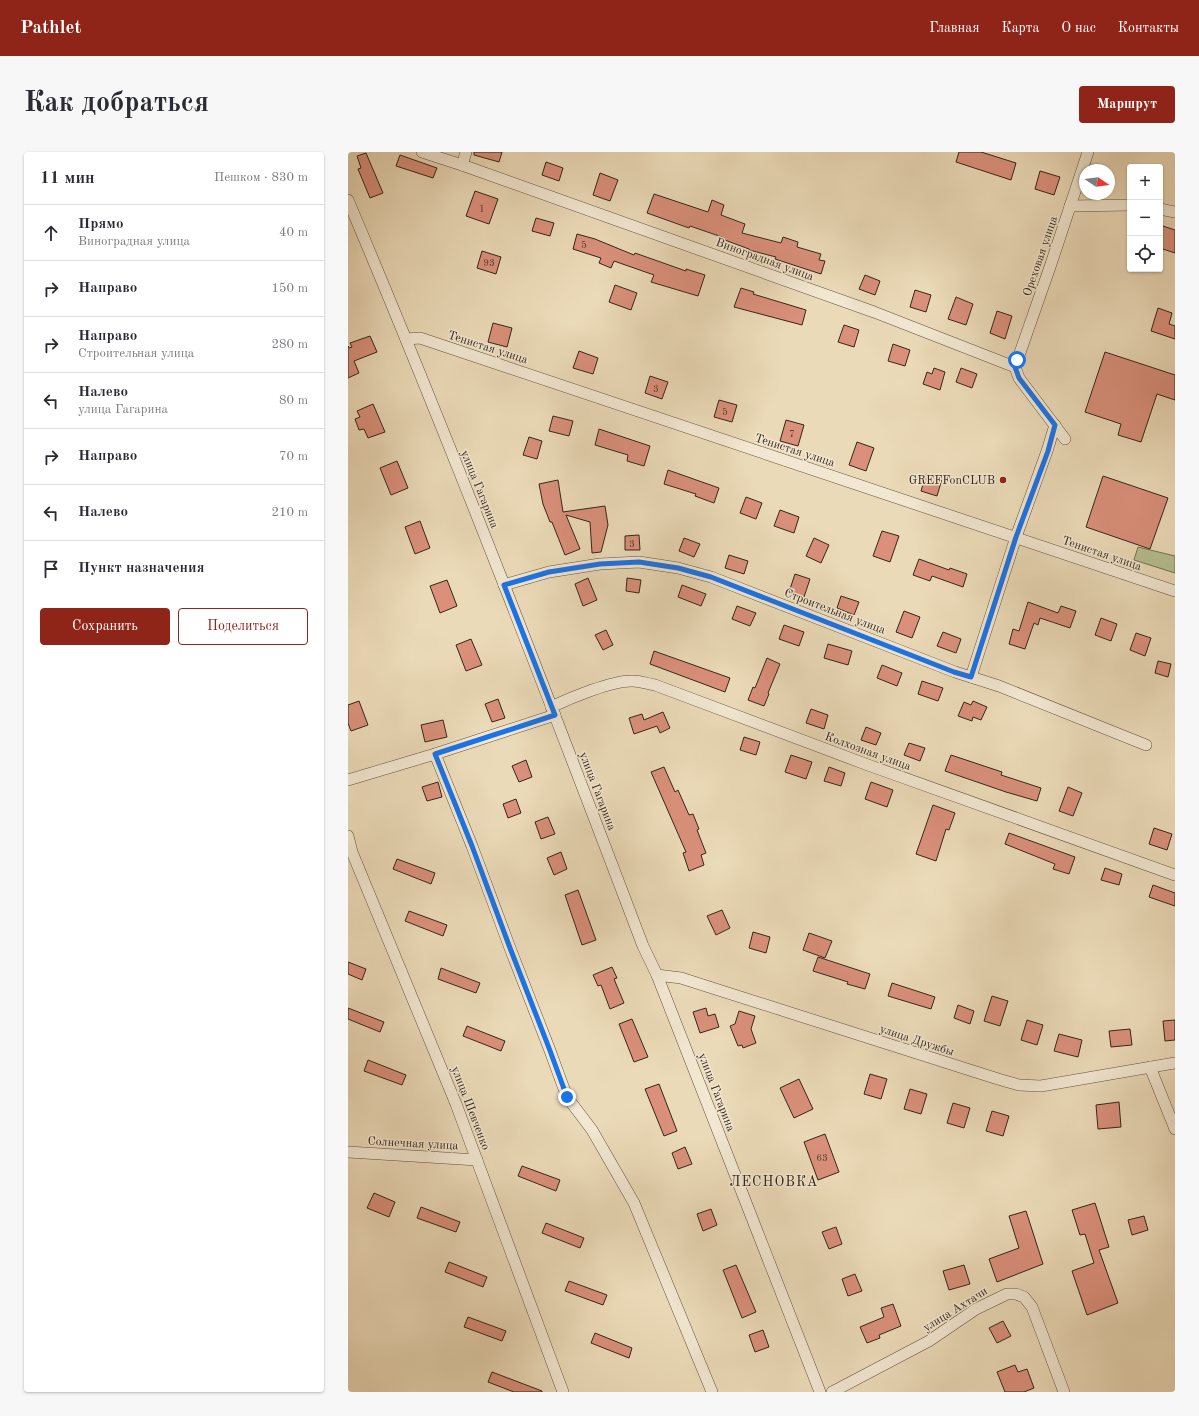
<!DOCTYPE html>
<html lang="ru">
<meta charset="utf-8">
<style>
:root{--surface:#fff;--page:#f7f7f7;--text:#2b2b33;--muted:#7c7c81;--line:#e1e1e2;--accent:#8f2418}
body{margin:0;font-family:"Old Standard TT",serif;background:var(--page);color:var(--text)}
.controls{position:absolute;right:12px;top:12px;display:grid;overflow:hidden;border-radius:4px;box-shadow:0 1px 3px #0004}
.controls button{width:36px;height:36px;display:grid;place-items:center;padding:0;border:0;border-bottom:1px solid var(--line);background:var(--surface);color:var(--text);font:20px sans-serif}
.compass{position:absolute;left:731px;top:12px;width:36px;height:36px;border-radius:50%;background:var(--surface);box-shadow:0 1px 3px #0004;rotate:103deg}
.stop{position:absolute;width:12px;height:12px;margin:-9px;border:3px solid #1a73e8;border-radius:50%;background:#fff}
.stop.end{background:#1a73e8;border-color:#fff;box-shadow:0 1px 4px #0008}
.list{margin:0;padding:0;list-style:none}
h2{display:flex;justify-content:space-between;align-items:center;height:52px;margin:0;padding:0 16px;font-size:17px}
h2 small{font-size:13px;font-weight:400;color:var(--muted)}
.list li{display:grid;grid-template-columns:26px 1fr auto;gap:12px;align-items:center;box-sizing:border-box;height:56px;padding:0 16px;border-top:1px solid var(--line)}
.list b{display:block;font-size:15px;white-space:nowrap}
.list p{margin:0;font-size:13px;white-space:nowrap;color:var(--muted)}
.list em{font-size:13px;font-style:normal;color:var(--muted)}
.actions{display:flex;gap:8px;padding:12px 16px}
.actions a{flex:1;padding:9px 0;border:1px solid var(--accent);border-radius:4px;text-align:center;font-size:14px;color:var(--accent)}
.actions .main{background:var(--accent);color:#fff}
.icon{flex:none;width:22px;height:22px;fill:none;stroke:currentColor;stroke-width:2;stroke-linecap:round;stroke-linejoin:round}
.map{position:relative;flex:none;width:827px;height:1240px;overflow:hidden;border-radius:4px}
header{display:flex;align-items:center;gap:24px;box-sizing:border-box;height:56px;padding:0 20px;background:var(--accent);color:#fff}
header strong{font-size:19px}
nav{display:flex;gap:22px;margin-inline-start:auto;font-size:14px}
.intro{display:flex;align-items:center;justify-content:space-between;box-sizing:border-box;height:96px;padding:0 24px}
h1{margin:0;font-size:28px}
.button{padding:10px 18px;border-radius:4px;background:var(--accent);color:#fff;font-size:14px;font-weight:700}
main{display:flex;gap:24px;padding:0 24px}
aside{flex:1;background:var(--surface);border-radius:4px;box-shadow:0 1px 3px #0004}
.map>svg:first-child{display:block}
</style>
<header>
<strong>Pathlet</strong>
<nav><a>Главная</a><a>Карта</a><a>О нас</a><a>Контакты</a></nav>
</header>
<div class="intro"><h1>Как добраться</h1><a class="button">Маршрут</a></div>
<main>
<aside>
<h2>11 мин<small>Пешком · 830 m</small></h2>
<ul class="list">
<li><svg class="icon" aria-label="ahead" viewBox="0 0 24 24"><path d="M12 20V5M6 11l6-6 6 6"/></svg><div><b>Прямо</b><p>Виноградная улица</p></div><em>40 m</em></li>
<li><svg class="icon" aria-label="right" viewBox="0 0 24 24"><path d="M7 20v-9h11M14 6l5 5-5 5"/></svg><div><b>Направо</b></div><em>150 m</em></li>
<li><svg class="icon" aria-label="right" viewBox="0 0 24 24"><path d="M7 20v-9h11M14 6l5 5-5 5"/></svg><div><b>Направо</b><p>Строительная улица</p></div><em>280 m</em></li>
<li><svg class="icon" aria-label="left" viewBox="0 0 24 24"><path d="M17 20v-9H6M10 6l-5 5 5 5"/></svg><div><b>Налево</b><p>улица Гагарина</p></div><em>80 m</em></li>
<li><svg class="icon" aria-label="right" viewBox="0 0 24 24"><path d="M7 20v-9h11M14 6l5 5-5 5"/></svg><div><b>Направо</b></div><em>70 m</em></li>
<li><svg class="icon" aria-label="left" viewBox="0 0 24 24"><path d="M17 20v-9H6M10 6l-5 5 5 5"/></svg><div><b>Налево</b></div><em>210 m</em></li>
<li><svg class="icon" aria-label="arrive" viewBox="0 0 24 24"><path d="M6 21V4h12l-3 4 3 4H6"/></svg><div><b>Пункт назначения</b></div></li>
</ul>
<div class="actions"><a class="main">Сохранить</a><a>Поделиться</a></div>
</aside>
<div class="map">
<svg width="827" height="1240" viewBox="0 0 827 1240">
<rect width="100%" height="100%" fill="#ebdab8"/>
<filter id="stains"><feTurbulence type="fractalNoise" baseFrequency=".005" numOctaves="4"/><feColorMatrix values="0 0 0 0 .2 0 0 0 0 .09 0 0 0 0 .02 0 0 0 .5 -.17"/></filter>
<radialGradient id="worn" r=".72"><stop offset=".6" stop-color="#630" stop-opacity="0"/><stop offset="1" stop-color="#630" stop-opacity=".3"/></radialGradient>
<path fill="#b4c091" stroke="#747254" d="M790 395 827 404V421L786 408Z"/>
<g fill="#da907b" stroke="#352517">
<path d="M126 0H154L151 10 126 3Z"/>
<path d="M611 0H633L668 11 663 28 608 10Z"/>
<path d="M18 1 35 41 22 46 10 17 13 16 9 4Z"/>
<path d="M52 3 89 16 85 26 48 14Z"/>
<path d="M198 10 215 16 211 29 194 23Z"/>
<path d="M692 19 712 25 706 43 687 37Z"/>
<path d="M252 21 270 28 262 49 245 43Z"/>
<path d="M127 39 150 47 141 72 118 64Z"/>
<path d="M306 42 360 60 364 48 376 53 373 63 397 72 394 81 433 91 435 85 450 90 449 95 473 102 471 108 477 109 473 122 427 107 428 105 401 98V97L374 87V85L342 74 341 76 299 61Z"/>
<path d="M188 66 206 71 202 84 184 79Z"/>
<path d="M812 73 827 78V101L812 96Z"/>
<path d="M229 82 247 87 286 103 287 101 338 119V117L357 123 350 144 303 130 306 123 266 109 263 116 251 111 253 106 225 97Z"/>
<path d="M134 99 153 105 148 122 129 116Z"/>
<path d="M517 123 532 129 527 143 511 137Z"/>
<path d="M267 133 289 141 283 158 261 150Z"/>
<path d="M393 136 406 140 405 142 458 158 454 173 386 155Z"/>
<path d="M567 138 583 143 578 160 562 155Z"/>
<path d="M608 145 625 152 618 173 600 167Z"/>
<path d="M810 156 824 161 821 172 827 174V187L803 179Z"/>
<path d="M649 159 664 164 657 187 642 181Z"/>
<path d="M145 171 164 176 159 195 140 190Z"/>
<path d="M496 173 511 178 506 195 490 190Z"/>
<path d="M22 184 29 200 6 209 11 221 0 226V194L1 196 4 195 2 191Z"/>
<path d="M545 192 562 198 557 214 540 209Z"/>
<path d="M231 199 250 206 245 222 225 216Z"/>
<path d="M757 200 827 223V248L809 242 793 290 770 283 773 272 737 260Z"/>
<path d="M586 216 597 220 592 238 575 232 579 220 584 222Z"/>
<path d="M613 216 629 222 624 236 608 230Z"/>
<path d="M302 224 320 230 314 247 297 241Z"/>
<path d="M371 248 389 253 384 270 366 265Z"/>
<path d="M25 252 37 280 20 286 16 277 11 278 7 267 12 265 9 259Z"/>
<path d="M205 264 225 269 221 284 201 279Z"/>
<path d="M438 268 456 273 450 294 432 289Z"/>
<path d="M251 277 302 294 296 314 279 309 280 303 247 293Z"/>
<path d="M181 285 194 289 189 307 175 303Z"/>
<path d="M509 290 526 296 518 319 501 313Z"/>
<path d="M49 309 60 336 43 343 32 316Z"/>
<path d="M320 318 371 336 366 351 347 344 348 342 316 332Z"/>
<path d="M578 322 594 327 589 344 573 339Z"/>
<path d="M755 324 820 346 802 397 738 375Z"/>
<path d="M210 328 215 360 257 354 260 373 253 400 244 401 242 370 218 363 232 397 217 403 204 370H202L195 352 191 332Z"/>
<path d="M398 345 414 351 408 367 392 361Z"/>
<path d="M432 358 451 365 446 381 426 374Z"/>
<path d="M72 369 82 396 67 402 57 375Z"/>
<path d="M534 379 551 384 542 410 525 404Z"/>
<path d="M291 383 292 398H277V384Z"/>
<path d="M336 386 352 392 346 405 331 399Z"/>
<path d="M466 386 481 393 473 411 458 404Z"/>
<path d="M381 403 400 409 396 422 377 416Z"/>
<path d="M571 407 601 418 602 416 619 422 615 435 584 424 582 429 565 423Z"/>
<path d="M447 422 462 427 456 445 441 440Z"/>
<path d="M240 426 249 448 235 454 227 432Z"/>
<path d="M279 426 293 428 291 441 278 439Z"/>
<path d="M99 428 109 454 92 461 82 434Z"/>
<path d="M334 433 358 442 353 454 330 445Z"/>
<path d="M493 444 511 450 506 463 489 456Z"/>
<path d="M680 450 710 461 713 454 728 459 722 476 692 466 690 473 686 471 677 497 661 492 665 477 671 479Z"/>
<path d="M389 454 408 461 402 474 384 467Z"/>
<path d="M556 459 572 465 564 486 548 480Z"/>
<path d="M753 466 769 472 763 489 747 483Z"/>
<path d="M436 473 456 480 451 494 431 487Z"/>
<path d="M258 478 265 493 255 498 247 483Z"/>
<path d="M595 480 613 487 608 501 589 494Z"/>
<path d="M788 481 803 486 797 504 782 498Z"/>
<path d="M123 487 134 513 118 519 108 493Z"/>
<path d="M480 492 504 499 500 513 476 506Z"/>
<path d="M306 499 382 526 377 540 302 512Z"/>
<path d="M419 506 432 512 420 541 421 542 416 554 400 548 405 535 407 536Z"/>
<path d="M810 509 823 512 820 525 807 521Z"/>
<path d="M534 513 554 521 549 534 529 526Z"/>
<path d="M574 529 595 536 590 549 570 542Z"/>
<path d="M150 547 157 566 144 570 137 552Z"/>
<path d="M11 549 20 573 3 579 0 571V553Z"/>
<path d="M625 549 639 555 633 568 625 565 624 569 610 564 616 550 623 553Z"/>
<path d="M463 557 480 563 476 577 458 571Z"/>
<path d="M315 560 322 576 312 581 309 574 286 582 281 566 294 562 296 568Z"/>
<path d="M95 568 99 585 77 590 73 573Z"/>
<path d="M518 575 533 581 528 593 513 588Z"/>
<path d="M396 585 412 590 408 603 392 598Z"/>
<path d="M561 591 577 596 572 609 556 603Z"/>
<path d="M443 603 464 610 458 627 437 620Z"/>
<path d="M603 603 654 620 653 623 693 636 689 649 658 640 597 619Z"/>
<path d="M178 608 184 625 171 630 164 614Z"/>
<path d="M316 615 327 640 330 638 341 663 345 662 351 677 349 678 358 701 353 703 356 713 341 719 335 701 338 700 303 620Z"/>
<path d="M481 615 497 621 493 634 476 629Z"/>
<path d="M90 630 94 645 79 649 74 635Z"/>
<path d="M523 630 545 638 539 655 517 647Z"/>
<path d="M720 635 734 641 725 664 711 659Z"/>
<path d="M168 647 173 661 160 666 155 652Z"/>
<path d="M585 653 607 661 601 678 598 677 588 709 568 702Z"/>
<path d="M200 665 207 682 193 687 187 670Z"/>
<path d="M806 676 824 682 819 698 801 692Z"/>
<path d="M661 681 727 705 721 722 705 717 707 712 657 692Z"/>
<path d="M213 700 219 717 206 723 199 706Z"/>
<path d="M49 707 87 721 83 732 45 717Z"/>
<path d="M757 716 774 722 771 733 753 728Z"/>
<path d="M805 733 827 741V754L801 745Z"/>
<path d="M230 738 248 788 234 793 217 743Z"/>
<path d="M374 758 382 776 368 783 359 764Z"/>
<path d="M61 759 99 773 95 784 57 769Z"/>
<path d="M405 780 422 785 418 801 401 796Z"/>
<path d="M461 781 484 789 477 806 455 798Z"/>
<path d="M470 805 522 822 517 837 499 832 500 830 465 819Z"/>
<path d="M0 810 18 817 14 828 0 822Z"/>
<path d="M264 815 269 826 266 827 276 851 262 857 253 833 250 834 245 823Z"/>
<path d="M93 816 132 831 128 841 90 827Z"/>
<path d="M544 831 587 845 583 857 540 844Z"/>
<path d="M644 844 660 849 652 874 636 869Z"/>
<path d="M610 853 626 859 622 872 606 866Z"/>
<path d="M0 856 36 870 32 880 0 867Z"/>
<path d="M358 856 360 864 367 862 371 875 352 881 345 860Z"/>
<path d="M391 859 407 864 403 877 408 891 395 896 394 893 390 894 382 874 387 872Z"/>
<path d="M284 867 300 905 286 910 271 872Z"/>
<path d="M679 868 695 873 689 893 673 888Z"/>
<path d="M827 868V888L817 889 815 869Z"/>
<path d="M119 874 157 889 153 899 115 884Z"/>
<path d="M782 877 784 893 763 895 761 879Z"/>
<path d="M711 882 734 888 730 905 706 899Z"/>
<path d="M20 908 58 923 54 933 16 919Z"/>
<path d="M522 922 539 927 533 947 516 942Z"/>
<path d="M451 927 465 957 446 966 432 936Z"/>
<path d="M311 932 329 979 316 984 297 937Z"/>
<path d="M562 937 579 942 573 962 556 957Z"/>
<path d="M771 950 773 975 750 977 748 953Z"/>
<path d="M605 951 622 956 616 976 599 971Z"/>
<path d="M644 959 661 964 655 984 638 979Z"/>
<path d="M477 982 491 1020 470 1028 456 990Z"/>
<path d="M337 995 344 1012 330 1017 324 1001Z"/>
<path d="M174 1014 212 1028 208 1039 170 1024Z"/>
<path d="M26 1041 47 1050 41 1065 19 1056Z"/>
<path d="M747 1051 761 1095 751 1098 770 1151 739 1163 724 1119 746 1111 737 1082 732 1083 724 1058Z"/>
<path d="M73 1055 112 1070 108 1080 69 1066Z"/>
<path d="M363 1057 369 1073 355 1079 349 1062Z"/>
<path d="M678 1059 695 1112 649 1130 641 1107 671 1096 661 1064Z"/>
<path d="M796 1064 800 1078 784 1083 780 1068Z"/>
<path d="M198 1071 236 1086 232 1096 194 1081Z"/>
<path d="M488 1075 494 1092 481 1097 474 1080Z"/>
<path d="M101 1110 139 1125 135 1135 97 1120Z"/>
<path d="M388 1113 408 1160 394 1166 375 1118Z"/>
<path d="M616 1113 622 1132 601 1138 595 1119Z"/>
<path d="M507 1122 514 1139 500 1144 494 1127Z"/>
<path d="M221 1129 259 1143 255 1153 217 1139Z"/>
<path d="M545 1152 553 1174 531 1183 532 1186 519 1191 512 1175 536 1165 533 1156Z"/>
<path d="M120 1165 158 1179 154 1189 116 1175Z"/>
<path d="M655 1169 663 1184 649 1191 641 1176Z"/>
<path d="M415 1178 421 1195 407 1200 401 1183Z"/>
<path d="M247 1181 284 1196 281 1206 243 1191Z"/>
<path d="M667 1213 670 1220 679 1217 686 1236 676 1240H657L649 1220Z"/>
<path d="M144 1220 194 1239V1240H166L140 1230Z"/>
</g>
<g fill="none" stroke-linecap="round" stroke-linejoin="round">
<defs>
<g id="street">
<path d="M74 0 114 13 526 160 667 215 671 226 717 287"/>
<path d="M114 13 118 0"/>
<path d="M0 48C104 294 200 544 295 794L309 823 472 1240"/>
<path d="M722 54 782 53"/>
<path d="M812 57 827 60"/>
<path d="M58 187 72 186 827 439"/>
<path d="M667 215 703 112 740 0"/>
<path d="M156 433 201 420 252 412 291 410 330 416 363 425 607 520 651 534 798 593"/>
<path d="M623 525 668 385 699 299 707 273"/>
<path d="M203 555C222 546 265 528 285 529 292 529 300 532 307 533L520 613 827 723"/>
<path d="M87 602 124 694 162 796 201 896 219 945 244 978 286 1051 364 1240"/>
<path d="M0 628 87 602 207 563"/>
<path d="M0 684 4 700 108 952 215 1240"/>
<path d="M309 823 333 826 650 927 671 933 693 934 827 911"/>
<path d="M802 915 827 977"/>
<path d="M0 1000 129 1008"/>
<path d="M484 1240 581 1189 628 1157 659 1142H668L676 1145 684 1155 716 1240"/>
</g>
</defs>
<use href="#street" stroke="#62523f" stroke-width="12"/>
<use href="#street" stroke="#f2e7d1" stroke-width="11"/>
</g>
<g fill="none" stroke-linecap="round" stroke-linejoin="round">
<path stroke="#1a73e8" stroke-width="5" d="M219 945 201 896 162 796 124 694 87 602 207 563 156 433 201 420 252 412 291 410 330 416 363 425 606 520 623 525 668 385 700 299 707 273 671 226 667 215 669 208"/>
</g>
<circle fill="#8f2418" stroke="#f2e7d1" stroke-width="1.5" cx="655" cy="328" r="4"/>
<g text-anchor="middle" stroke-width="3" stroke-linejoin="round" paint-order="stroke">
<g font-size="10" fill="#5e4030">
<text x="134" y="60">1</text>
<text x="236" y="96">5</text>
<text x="141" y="114">93</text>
<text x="308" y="240">3</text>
<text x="377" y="263">5</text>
<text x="444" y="285">7</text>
<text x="284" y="395">3</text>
<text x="474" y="1009">63</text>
</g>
<g font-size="12" fill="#352517" stroke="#f2e7d1">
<text transform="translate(692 104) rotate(-71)" y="4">Ореховая улица</text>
<text transform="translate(417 107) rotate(20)" y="4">Виноградная улица</text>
<text transform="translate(140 195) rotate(18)" y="4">Тенистая улица</text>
<text transform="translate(447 298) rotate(18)" y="4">Тенистая улица</text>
<text transform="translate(132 337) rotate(68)" y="4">улица Гагарина</text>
<text transform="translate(754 401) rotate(19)" y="4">Тенистая улица</text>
<text transform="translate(487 459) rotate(21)" y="4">Строительная улица</text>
<text transform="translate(520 599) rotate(20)" y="4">Колхозная улица</text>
<text transform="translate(250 639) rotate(69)" y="4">улица Гагарина</text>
<text transform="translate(569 888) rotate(18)" y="4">улица Дружбы</text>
<text transform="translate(369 940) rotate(69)" y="4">улица Гагарина</text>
<text transform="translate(123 956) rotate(69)" y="4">улица Шевченко</text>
<text transform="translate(65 991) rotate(3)" y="4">Солнечная улица</text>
<text transform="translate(607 1157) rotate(-32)" y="4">улица Ахтачи</text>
</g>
<g font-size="12" fill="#352517" stroke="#f2e7d1" text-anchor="end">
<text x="647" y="332">GREFFonCLUB</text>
</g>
<g font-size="14" letter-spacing="1" fill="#352517" stroke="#f2e7d1">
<text x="426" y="1034">ЛЕСНОВКА</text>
</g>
</g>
<rect width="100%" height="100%" filter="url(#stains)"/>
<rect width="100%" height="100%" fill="url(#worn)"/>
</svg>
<div class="controls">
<button>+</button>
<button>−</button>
<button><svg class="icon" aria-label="locate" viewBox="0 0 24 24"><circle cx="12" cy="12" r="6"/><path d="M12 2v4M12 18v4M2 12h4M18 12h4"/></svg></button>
</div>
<svg class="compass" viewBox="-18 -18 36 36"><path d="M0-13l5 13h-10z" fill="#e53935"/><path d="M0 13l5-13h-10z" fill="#7c7c81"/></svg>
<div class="stop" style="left:669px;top:208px"></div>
<div class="stop end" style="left:219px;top:945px"></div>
</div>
</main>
